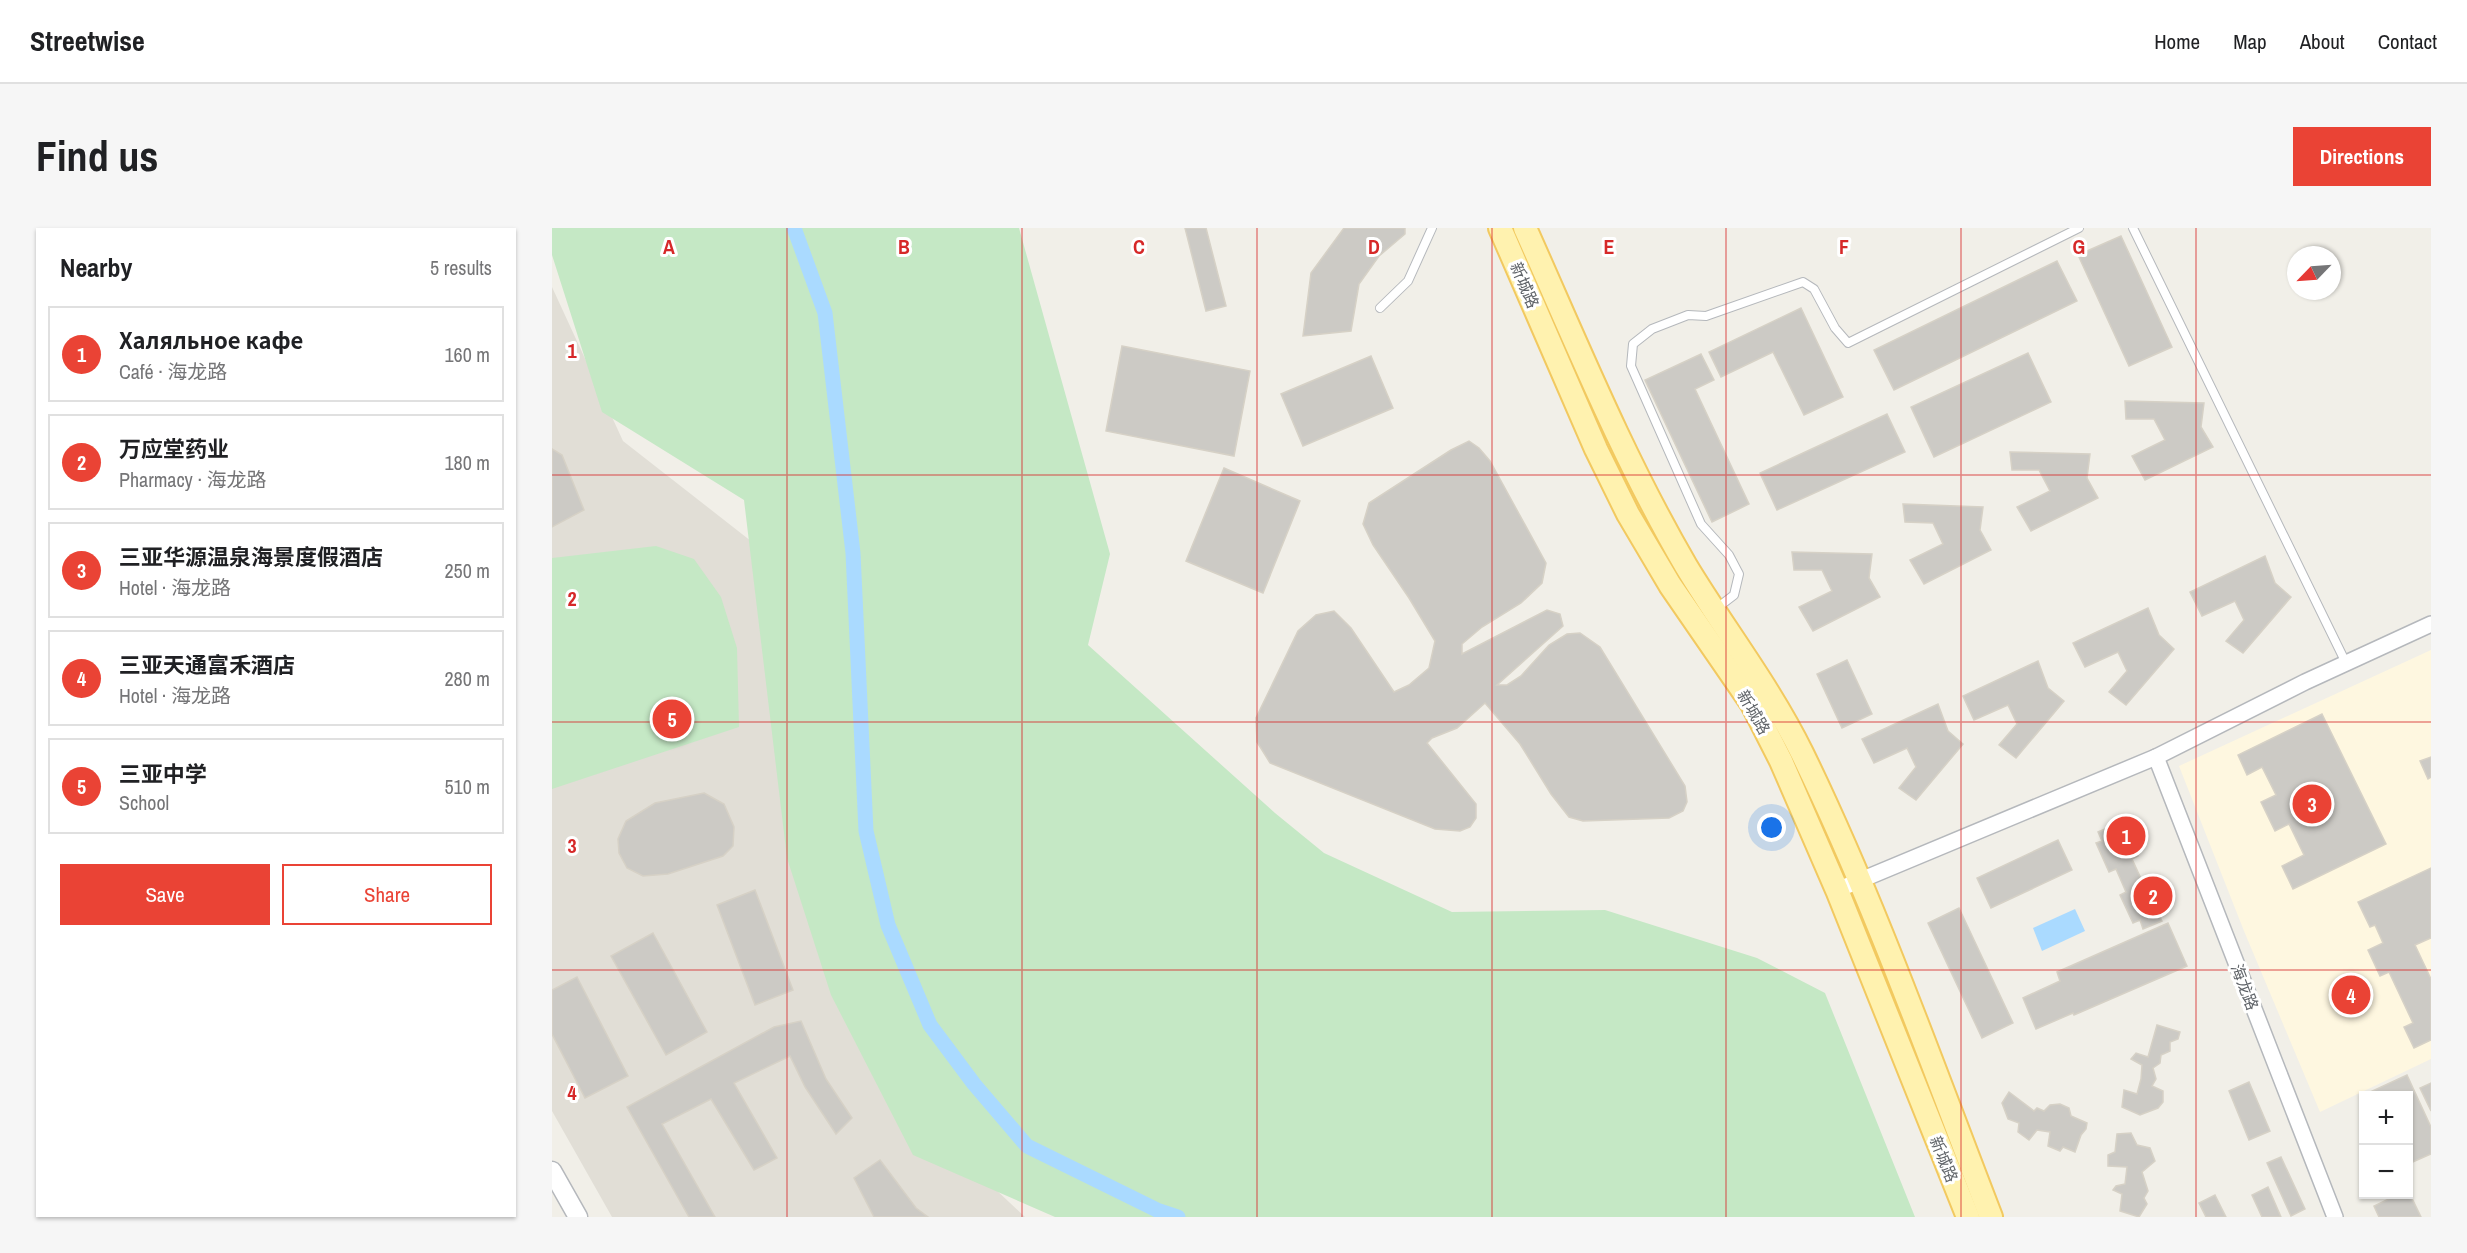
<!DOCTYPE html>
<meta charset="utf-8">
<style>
:root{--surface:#fff;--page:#f6f6f6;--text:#202124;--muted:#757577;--line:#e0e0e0;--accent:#ea4335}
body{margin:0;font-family:"Archivo Narrow","Noto Sans SC",sans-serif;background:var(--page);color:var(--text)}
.controls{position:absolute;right:18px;bottom:18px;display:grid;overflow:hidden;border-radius:0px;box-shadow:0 2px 4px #0004}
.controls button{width:54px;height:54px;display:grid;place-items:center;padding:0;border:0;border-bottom:2px solid var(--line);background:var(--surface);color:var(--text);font:30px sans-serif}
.compass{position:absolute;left:1735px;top:18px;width:54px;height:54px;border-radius:50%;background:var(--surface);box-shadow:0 2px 4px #0004;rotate:245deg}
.you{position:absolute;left:1220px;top:600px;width:21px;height:21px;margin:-15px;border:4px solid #fff;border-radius:50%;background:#1a73e8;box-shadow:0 0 0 9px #1a73e833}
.badge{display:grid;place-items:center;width:39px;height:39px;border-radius:50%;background:var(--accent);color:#fff;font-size:20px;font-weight:700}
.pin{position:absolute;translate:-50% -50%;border:3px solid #fff;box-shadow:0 2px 6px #0006}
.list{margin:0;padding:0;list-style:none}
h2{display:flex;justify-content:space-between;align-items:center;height:78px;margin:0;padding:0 24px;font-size:26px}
h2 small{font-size:20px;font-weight:400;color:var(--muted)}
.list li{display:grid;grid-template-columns:39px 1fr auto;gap:18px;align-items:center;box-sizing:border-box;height:96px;margin:0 12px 12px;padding:0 12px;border:2px solid var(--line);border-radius:0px}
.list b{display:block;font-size:22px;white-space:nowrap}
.list p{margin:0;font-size:20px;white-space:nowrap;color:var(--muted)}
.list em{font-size:20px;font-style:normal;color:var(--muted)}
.actions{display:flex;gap:12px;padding:18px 24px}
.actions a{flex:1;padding:14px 0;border:2px solid var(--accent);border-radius:0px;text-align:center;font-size:21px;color:var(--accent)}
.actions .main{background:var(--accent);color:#fff}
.map{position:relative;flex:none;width:1879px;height:989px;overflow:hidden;border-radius:0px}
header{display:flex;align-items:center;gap:36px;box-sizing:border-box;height:84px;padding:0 30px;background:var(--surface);border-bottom:2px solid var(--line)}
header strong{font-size:28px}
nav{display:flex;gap:33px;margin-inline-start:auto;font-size:21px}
.intro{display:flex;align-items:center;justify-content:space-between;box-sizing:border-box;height:144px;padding:0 36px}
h1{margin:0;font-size:42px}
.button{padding:15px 27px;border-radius:0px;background:var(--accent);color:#fff;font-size:21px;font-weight:700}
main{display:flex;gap:36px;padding:0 36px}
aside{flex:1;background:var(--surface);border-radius:0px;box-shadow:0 2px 4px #0004}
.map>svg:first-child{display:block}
</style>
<header>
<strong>Streetwise</strong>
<nav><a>Home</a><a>Map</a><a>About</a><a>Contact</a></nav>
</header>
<div class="intro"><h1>Find us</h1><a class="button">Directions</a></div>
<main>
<aside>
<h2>Nearby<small>5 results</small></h2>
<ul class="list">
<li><span class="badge">1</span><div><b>Халяльное кафе</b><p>Café · 海龙路</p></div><em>160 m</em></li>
<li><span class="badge">2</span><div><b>万应堂药业</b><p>Pharmacy · 海龙路</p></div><em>180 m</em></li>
<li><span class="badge">3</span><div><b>三亚华源温泉海景度假酒店</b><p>Hotel · 海龙路</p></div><em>250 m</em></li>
<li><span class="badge">4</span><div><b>三亚天通富禾酒店</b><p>Hotel · 海龙路</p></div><em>280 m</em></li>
<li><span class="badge">5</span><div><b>三亚中学</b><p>School</p></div><em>510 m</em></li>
</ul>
<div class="actions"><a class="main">Save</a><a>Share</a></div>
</aside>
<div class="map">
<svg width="1879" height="989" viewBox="0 0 1879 989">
<rect width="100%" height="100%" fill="#f1efe8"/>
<path fill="#fef7e0" d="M1879 422V831L1768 884 1692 703 1627 538Z"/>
<path fill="#e1ded6" d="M0 59 71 213 222 331 388 909 473 989H60L0 883Z"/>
<g fill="#c5e8c5">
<path d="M0 0H467L558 326 536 417 723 585 772 625 900 684 1053 682 1205 730 1273 765 1363 989H503L361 927 279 767 235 630 192 272 50 184 0 27Z"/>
<path d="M104 318 142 331 169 369 185 420 187 499 0 561V330Z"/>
</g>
<path fill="#aadaff" d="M1523 681 1533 703 1490 723 1481 700Z"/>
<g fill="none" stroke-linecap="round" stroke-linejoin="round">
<path stroke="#aadaff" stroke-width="15" d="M242 0 273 85 301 325 314 603 336 697 378 797 422 856 475 918 605 982 626 989"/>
</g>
<g fill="#cccac5" stroke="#d6d1c6" stroke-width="1.5">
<path d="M633 0H654L674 78 654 83Z"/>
<path d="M792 0H853V6L827 28 807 56 799 103 751 108 759 45Z"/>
<path d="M1569 8 1620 119 1577 138 1526 27Z"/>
<path d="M1505 33 1525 73 1342 162 1322 122Z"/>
<path d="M1249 80 1291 169 1252 187 1221 124 1169 149 1157 124Z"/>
<path d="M570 118 698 143 682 228 554 203Z"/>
<path d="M1476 125 1499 174 1382 229 1359 179Z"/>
<path d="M1149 126 1162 152 1143 161 1197 276 1160 294 1093 152Z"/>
<path d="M819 128 841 180 751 218 729 166Z"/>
<path d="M1573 173 1652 175 1649 199 1661 219 1593 252 1580 228 1613 212 1602 191H1574Z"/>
<path d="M1335 186 1353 224 1225 282 1208 245Z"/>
<path d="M917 213 927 220 938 233 994 335 990 355 969 375 930 399 910 416V426L995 382 1008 386 1011 398 945 457H955L969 448 997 417 1015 406 1028 405 1048 419 1133 558 1135 574 1131 583 1117 590 1031 593 1017 589 999 566 968 516 933 475 905 500 880 510 875 515 924 576V590L918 599 908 603 883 601 718 535 705 514 704 490 746 403 764 387 782 383 799 400 842 464 857 457 877 440 883 413 857 370 821 317 811 296 817 275 899 222Z"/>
<path d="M0 221 10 227 32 282 0 299Z"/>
<path d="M1458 224 1538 226 1535 250 1546 270 1479 303 1465 279 1498 263 1487 242H1460Z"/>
<path d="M672 240 748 273 711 365 634 333Z"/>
<path d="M1351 276 1431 279 1428 302 1439 322 1372 356 1358 332 1391 316 1381 295 1353 294Z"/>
<path d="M1240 324 1320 326 1317 350 1328 369 1261 403 1247 379 1280 363 1270 342H1242Z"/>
<path d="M1713 328 1723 355 1739 369 1691 425 1674 413 1692 392 1683 373 1650 388 1638 364Z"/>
<path d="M1596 380 1607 407 1622 421 1574 477 1557 464 1575 443 1566 424 1533 439 1521 415Z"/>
<path d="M1295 432 1320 486 1290 500 1265 446Z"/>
<path d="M1486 433 1496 460 1512 473 1464 530 1447 517 1465 496 1456 477 1422 492 1411 468Z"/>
<path d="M1386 476 1396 503 1411 516 1364 572 1347 560 1364 539 1355 520 1322 535 1310 511Z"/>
<path d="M1770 486 1834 616 1741 661 1730 638 1752 627 1737 596 1723 603 1709 574 1724 567 1710 539 1695 547 1686 527Z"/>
<path d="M1879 529V549L1876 551 1868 533Z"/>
<path d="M152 565 172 576 182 599 181 618 171 628 116 646 91 648 75 640 67 625 66 611 74 593 103 575Z"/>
<path d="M1565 596 1568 603 1573 600 1586 628 1580 631 1592 657 1600 653 1612 680 1605 683 1610 693 1591 701 1588 692 1581 695 1568 667 1574 664 1564 641 1557 644 1544 615 1550 613 1546 604Z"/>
<path d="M1506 612 1520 642 1439 680 1425 650Z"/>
<path d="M1879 640V710L1863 717 1879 751V812L1862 820 1852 799 1861 795 1837 744 1828 748 1816 722 1831 715 1823 697 1818 699 1806 674Z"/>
<path d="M203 662 241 762 203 777 165 677Z"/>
<path d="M1407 680 1461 795 1430 810 1376 695Z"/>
<path d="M1616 695 1635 738 1522 787 1521 785 1484 801 1471 770 1508 753 1505 744Z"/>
<path d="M101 705 155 804 114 827 59 728Z"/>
<path d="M25 749 76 848 33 870 0 806V762Z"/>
<path d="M249 793 274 851 300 890 284 906 253 859 238 828 182 855 225 930 202 942 159 871 110 896 163 989H137L75 879 222 799Z"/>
<path d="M1605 797 1628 804 1626 811 1618 814V823L1609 827 1608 835 1601 840 1604 851 1600 858 1611 863V874L1606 880 1588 887 1570 879 1572 862 1585 866 1589 851 1590 837 1579 831 1584 825 1596 829Z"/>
<path d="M1855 847 1879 899V926L1856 936V868H1820L1818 864Z"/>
<path d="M1697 854 1718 903 1697 912 1677 863Z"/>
<path d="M1879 855V883L1868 860Z"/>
<path d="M1457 864 1482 883 1485 880 1492 883 1498 877 1508 876 1517 880 1519 888 1535 895 1534 901 1529 907 1523 924 1511 919 1508 923 1496 918 1498 904 1485 902 1477 912 1466 904 1467 895 1456 891 1450 875Z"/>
<path d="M1579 905 1585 917 1598 920 1603 933 1590 944 1596 963 1592 970 1595 976 1587 989 1568 983 1570 966 1561 962 1564 958 1573 956 1575 939 1556 938V927L1563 924 1565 906Z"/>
<path d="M1729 929 1753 981 1739 988 1715 935Z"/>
<path d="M328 932 364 980 376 989H322L302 950Z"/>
<path d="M1716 959 1729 989H1710L1700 967Z"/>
<path d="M1856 962 1869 989H1827L1822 978 1847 966H1856Z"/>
<path d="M1663 967 1674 989H1654L1647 975Z"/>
</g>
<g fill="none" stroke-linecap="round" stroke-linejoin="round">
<defs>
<g id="service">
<path d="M1581 0 1794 435"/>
<path d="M828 80 856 53 880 0"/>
<path d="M1165 380 1182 367 1187 346 1177 327 1149 296 1079 138 1081 116 1100 101 1136 87 1154 88 1251 54 1262 61 1283 100 1296 115 1527 0"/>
</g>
<g id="minor">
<path d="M1604 529 1783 989"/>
<path d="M1285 662 1604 529 1753 454 1879 396"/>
</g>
<path id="tertiary" d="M0 943 26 989"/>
<g id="primary">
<path d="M948 0 1044 221 1076 286 1118 357 1200 476 1229 533 1285 662 1416 989"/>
<path d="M973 0C1024 114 1071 230 1134 338 1172 401 1217 458 1250 525 1323 675 1379 834 1439 989"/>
</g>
</defs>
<use href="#service" stroke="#b5b8bc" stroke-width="10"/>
<use href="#minor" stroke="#b5b8bc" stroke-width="18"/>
<use href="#tertiary" stroke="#b5b8bc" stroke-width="21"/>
<use href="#primary" stroke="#f2c960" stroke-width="26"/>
<use href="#service" stroke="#fff" stroke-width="8"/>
<use href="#minor" stroke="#fff" stroke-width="15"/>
<use href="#tertiary" stroke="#fff" stroke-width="18"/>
<use href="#primary" stroke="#fff2af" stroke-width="22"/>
</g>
<path fill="none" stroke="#d62828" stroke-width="1.5" stroke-opacity="0.55" d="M235 0V989M470 0V989M705 0V989M940 0V989M1174 0V989M1409 0V989M1644 0V989M0 247H1879M0 494H1879M0 742H1879"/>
<g text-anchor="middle" stroke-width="6" stroke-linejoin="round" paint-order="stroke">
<g font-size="16" fill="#5f6368" stroke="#fff">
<text transform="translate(973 57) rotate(67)" y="6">新城路</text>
<text transform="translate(1202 484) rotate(60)" y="6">新城路</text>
<text transform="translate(1693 759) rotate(69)" y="6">海龙路</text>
<text transform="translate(1392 931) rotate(68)" y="6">新城路</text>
</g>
</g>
<g font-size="20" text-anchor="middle" font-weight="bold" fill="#d62828" stroke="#fff" stroke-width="6" stroke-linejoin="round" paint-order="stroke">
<text x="117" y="26">A</text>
<text x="352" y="26">B</text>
<text x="587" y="26">C</text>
<text x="822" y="26">D</text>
<text x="1057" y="26">E</text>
<text x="1292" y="26">F</text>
<text x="1527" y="26">G</text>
<text x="20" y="130">1</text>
<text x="20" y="378">2</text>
<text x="20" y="625">3</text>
<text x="20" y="872">4</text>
</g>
</svg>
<div class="controls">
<button>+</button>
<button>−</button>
</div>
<svg class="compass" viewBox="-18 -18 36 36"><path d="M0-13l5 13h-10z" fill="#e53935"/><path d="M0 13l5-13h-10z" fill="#757577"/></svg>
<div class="you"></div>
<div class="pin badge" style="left:1574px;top:608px">1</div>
<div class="pin badge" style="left:1601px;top:668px">2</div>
<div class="pin badge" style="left:1760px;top:576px">3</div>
<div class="pin badge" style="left:1799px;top:767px">4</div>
<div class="pin badge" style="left:120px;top:491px">5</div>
</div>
</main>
